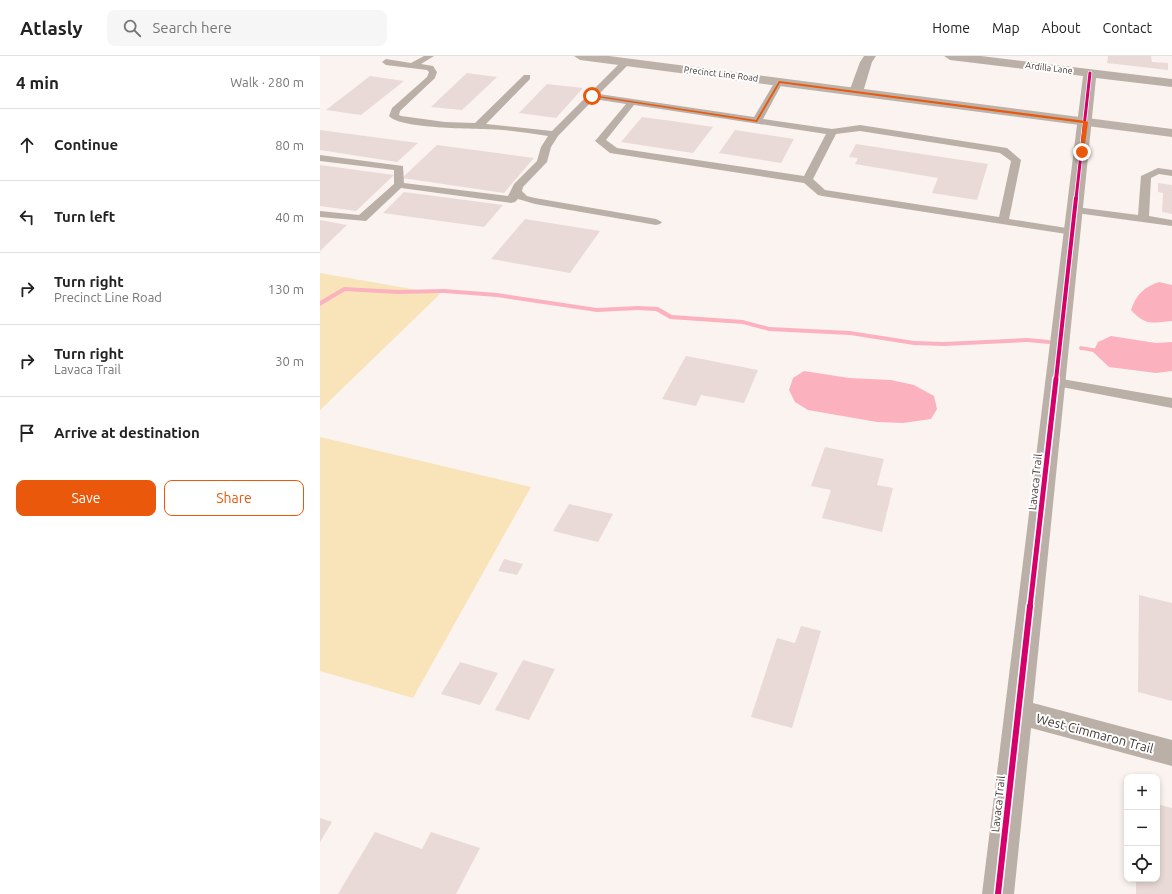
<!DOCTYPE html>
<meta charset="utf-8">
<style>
:root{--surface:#fff;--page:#f6f6f6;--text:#222;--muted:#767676;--line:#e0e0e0;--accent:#ea580c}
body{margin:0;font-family:Ubuntu,sans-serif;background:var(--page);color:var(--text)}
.controls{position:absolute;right:12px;bottom:12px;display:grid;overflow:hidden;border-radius:8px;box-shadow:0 2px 6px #0003}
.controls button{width:36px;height:36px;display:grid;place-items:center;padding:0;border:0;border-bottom:1px solid var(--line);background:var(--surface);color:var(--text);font:20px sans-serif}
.stop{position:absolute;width:12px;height:12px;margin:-9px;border:3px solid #ea580c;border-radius:50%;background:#fff}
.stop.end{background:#ea580c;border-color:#fff;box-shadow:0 1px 4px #0008}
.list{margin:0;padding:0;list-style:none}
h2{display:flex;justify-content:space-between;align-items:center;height:52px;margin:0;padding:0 16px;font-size:17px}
h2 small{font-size:13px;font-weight:400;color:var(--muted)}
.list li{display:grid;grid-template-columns:26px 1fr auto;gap:12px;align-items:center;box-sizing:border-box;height:72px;padding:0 16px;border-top:1px solid var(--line)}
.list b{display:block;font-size:15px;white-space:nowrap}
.list p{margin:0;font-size:13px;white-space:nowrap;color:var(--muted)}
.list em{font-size:13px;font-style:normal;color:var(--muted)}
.actions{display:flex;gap:8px;padding:12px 16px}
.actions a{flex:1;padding:9px 0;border:1px solid var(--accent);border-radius:8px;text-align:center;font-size:14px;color:var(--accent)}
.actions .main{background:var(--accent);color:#fff}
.icon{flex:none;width:22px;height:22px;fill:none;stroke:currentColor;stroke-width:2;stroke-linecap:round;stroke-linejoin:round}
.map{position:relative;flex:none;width:852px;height:838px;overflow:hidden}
header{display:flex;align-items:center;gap:24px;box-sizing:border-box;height:56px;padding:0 20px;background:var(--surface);border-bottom:1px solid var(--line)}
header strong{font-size:19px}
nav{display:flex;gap:22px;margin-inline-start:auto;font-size:14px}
.search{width:280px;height:36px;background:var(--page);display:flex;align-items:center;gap:10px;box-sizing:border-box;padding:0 14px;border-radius:8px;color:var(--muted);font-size:15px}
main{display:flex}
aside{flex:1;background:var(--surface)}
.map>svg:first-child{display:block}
</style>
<header>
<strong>Atlasly</strong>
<div class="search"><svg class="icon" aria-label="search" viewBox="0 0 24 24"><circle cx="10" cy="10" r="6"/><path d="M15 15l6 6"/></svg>Search here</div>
<nav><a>Home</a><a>Map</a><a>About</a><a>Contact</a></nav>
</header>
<main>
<aside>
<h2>4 min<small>Walk · 280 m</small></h2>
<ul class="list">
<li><svg class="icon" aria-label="ahead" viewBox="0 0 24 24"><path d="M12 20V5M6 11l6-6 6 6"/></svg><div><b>Continue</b></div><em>80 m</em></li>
<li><svg class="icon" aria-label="left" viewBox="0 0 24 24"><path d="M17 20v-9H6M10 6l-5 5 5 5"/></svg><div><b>Turn left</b></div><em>40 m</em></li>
<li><svg class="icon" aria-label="right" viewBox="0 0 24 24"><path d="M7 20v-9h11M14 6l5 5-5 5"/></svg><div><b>Turn right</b><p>Precinct Line Road</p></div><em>130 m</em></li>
<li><svg class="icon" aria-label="right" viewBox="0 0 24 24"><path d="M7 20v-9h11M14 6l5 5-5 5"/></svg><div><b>Turn right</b><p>Lavaca Trail</p></div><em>30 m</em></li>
<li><svg class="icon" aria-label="arrive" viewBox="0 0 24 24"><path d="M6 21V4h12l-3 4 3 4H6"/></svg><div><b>Arrive at destination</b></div></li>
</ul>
<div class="actions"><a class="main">Save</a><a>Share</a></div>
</aside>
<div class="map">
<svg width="852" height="838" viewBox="0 0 852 838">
<rect width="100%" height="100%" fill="#fbf3f0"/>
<g fill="#f8e4b8">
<path d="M0 217 120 238 0 354Z"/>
<path d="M0 381 211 431 93 642 0 615Z"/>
</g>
<g fill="#fcb1bf">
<path d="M839 226 852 229V265C831 267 826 270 811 254 816 239 824 231 839 226Z"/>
<path d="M791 280 836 287 852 286V315L836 317 789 311 773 296 778 286Z"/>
<path d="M484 315 529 322 571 324 594 329 614 340 617 353 611 363 583 367 557 366 488 354 475 346 469 334 473 322Z"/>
</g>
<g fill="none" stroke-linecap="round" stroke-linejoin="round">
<g fill="#fcb1bf" fill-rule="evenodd">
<path d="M24 231 78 234 124 233 177 237 277 252 318 250 338 251 352 259 423 264 449 271 530 275 594 285 624 286 707 282 729 284 732 286 729 288 707 286 624 290 594 289 530 279 449 275 423 268 350 263 336 255 318 254 277 256 177 241 124 237 78 238 25 235 0 250V245Z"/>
<path d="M760 290 785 294 788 296 785 298 762 294H760L759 292Z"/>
</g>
</g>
<g fill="#eadad7">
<path d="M788 0H831L832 6 848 7V14L787 7Z"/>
<path d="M147 17 177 21 142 54 111 51Z"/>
<path d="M50 20 84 25 41 59 6 54Z"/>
<path d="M227 28 263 32 236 62 199 57Z"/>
<path d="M322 61 352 65 393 71 373 97 301 86Z"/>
<path d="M0 74 98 87 77 106 0 94Z"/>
<path d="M415 74 474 83 461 107 399 97Z"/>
<path d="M536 88 668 108 657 144 612 137 618 122 535 108 538 102 529 101Z"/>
<path d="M117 89 214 102 184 137 82 122Z"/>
<path d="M0 109 74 119 36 155 0 150Z"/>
<path d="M838 127 852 129V158L842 156 843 137 838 136Z"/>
<path d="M84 136 183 149 164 171 63 157Z"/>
<path d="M205 163 280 175 250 217 171 203Z"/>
<path d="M0 164 27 169 0 195Z"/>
<path d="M366 300 438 314 424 347 381 339 376 350 342 343Z"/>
<path d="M505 391 564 403 557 429 573 432 562 476 502 462 511 434 491 430Z"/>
<path d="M249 448 293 458 278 486 233 475Z"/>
<path d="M184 503 203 508 197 519 178 515Z"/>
<path d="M819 539 852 547V645L818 636Z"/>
<path d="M481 570 501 575 472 672 431 661 457 582 475 587Z"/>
<path d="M203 604 235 613 209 664 175 654Z"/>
<path d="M140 606 178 617 160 649 121 638Z"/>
<path d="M837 748 852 752V838H816V823H837Z"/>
<path d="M0 762 12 766 0 786Z"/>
<path d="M55 776 102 793 111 776 160 792 136 838H18Z"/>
</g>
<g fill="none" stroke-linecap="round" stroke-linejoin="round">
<g fill="#bab0a7" fill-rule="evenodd">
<path d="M104 0H114L101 8 113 10 117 16 115 22 80 55 79 59 81 60 125 66 155 67 204 19H210V23L166 68 232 75 303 4H309V8L279 38 434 61 456 24H462L463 26 443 63 512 73 540 69 687 92 701 104 689 163 753 173 759 176 753 179 502 140 498 139 484 127 290 97 275 85 306 48 274 43 238 80 231 91 227 106 203 131 202 135 207 140 215 142 336 163 342 166 340 168 336 169 215 148 198 143 195 146 191 147 81 132 46 165 0 161V155L39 159 74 128V114L0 105V99L83 110 84 127 188 140 194 128 217 105 221 91 228 80C213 78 197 75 182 74 161 72 81 74 69 60L72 52 107 21 109 16 107 14 66 9 62 6 66 3 91 7ZM314 49 506 78 484 120 297 92 286 84ZM540 75 680 97 691 105 679 161 505 134 493 123 516 78Z"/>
<path d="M838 112 852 114V120L839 118 831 122 829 160 852 164V170L756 157 751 154 756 151 818 159 821 120Z"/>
<path d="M736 322 852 342V352L731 329 729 326 731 323Z"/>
</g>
<g fill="#bab0a7" fill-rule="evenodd">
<path d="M544 0H556L552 6 543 36 541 39H531L529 36 540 6Z"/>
<path d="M624 0H661L852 23V31L776 22 713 647 852 684V710L711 672 694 838H662L763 20 630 4Z"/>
</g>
<path fill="#bcb2a9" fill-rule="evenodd" d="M254 0H289L852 73V81L260 4Z"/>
<defs>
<path id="cycleway-far3" d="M756 143 770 17"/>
<path id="cycleway-far2" d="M736 324 756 142"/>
<path id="cycleway-far1" d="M710 551 736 323"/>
<path id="cycleway" d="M678 838 710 550"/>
</defs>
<use href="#cycleway-far3" stroke="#fff" stroke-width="4.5"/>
<use href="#cycleway-far2" stroke="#fff" stroke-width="6"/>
<use href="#cycleway-far1" stroke="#fff" stroke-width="8"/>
<use href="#cycleway" stroke="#fff" stroke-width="9"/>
<use href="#cycleway-far3" stroke="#d6006c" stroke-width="3"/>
<use href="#cycleway-far2" stroke="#d6006c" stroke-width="4"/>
<use href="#cycleway-far1" stroke="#d6006c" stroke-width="5"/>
<use href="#cycleway" stroke="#d6006c" stroke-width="6"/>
</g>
<path fill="#ea580c" d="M459 25 766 65 768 66 764 96H760L763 67 460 27 437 66 270 40 272 39 436 64Z"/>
<g text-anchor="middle" stroke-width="4" stroke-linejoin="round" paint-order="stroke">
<g font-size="9" fill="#423a36" stroke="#fff">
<text transform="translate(729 12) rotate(7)" y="3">Ardilla Lane</text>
<text transform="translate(401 18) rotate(7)" y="3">Precinct Line Road</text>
</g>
<g font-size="11" fill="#423a36" stroke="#fff">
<text transform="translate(715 426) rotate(-84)" y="4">Lavaca Trail</text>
<text transform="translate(678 748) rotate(-84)" y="4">Lavaca Trail</text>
</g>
<g font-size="13" fill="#423a36" stroke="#fff">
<text transform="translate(775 677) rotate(15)" y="5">West Cimmaron Trail</text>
</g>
</g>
</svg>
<div class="controls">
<button>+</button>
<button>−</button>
<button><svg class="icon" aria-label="locate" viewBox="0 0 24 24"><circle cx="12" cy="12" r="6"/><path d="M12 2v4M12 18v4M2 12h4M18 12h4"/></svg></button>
</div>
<div class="stop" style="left:272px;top:40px"></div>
<div class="stop end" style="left:762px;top:96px"></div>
</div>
</main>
